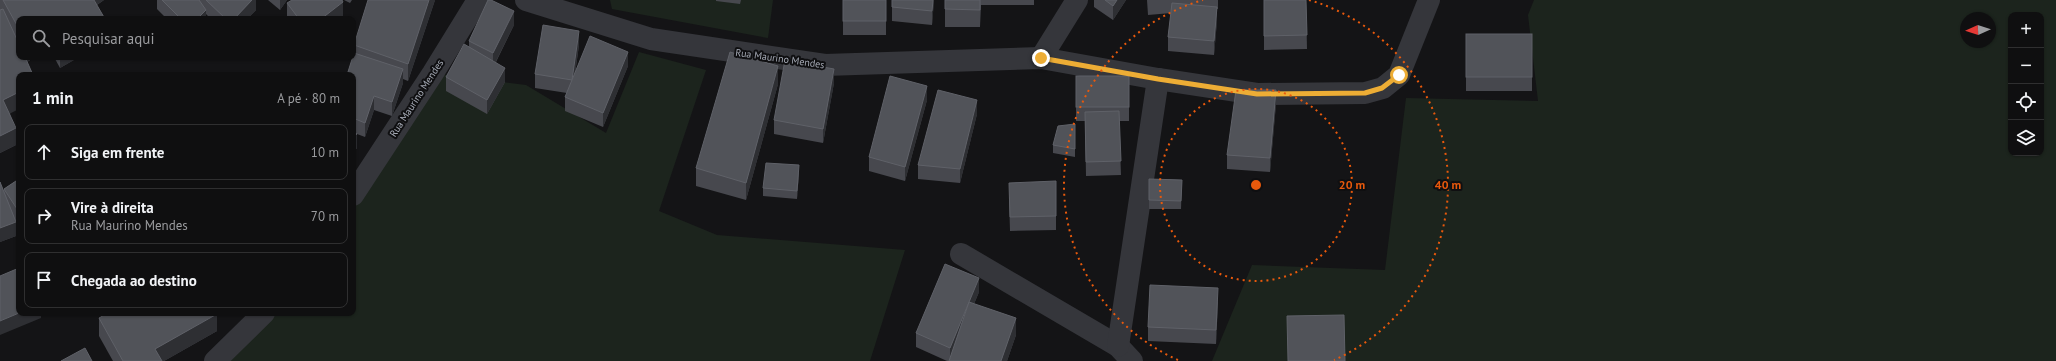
<!DOCTYPE html>
<html lang="pt">
<meta charset="utf-8">
<style>
:root{--surface:#0f0f10;--page:#1d1d1e;--text:#f1f3f6;--muted:#9b9c9f;--line:#2f2f30}
body{margin:0;font-family:"PT Sans",sans-serif;background:var(--page);color:var(--text)}
.controls{position:absolute;right:12px;top:12px;display:grid;overflow:hidden;border-radius:8px;box-shadow:0 1px 3px #0004}
.controls button{width:36px;height:36px;display:grid;place-items:center;padding:0;border:0;border-bottom:1px solid var(--line);background:var(--surface);color:var(--text);font:20px sans-serif}
.compass{position:absolute;left:1960px;top:12px;width:36px;height:36px;border-radius:50%;background:var(--surface);box-shadow:0 1px 3px #0004;rotate:267deg}
.stop{position:absolute;width:12px;height:12px;margin:-9px;border:3px solid #edad35;border-radius:50%;background:#fff}
.stop.end{background:#edad35;border-color:#fff;box-shadow:0 1px 4px #0008}
.list{margin:0;padding:0;list-style:none}
h2{display:flex;justify-content:space-between;align-items:center;height:52px;margin:0;padding:0 16px;font-size:17px}
h2 small{font-size:13px;font-weight:400;color:var(--muted)}
.list li{display:grid;grid-template-columns:26px 1fr auto;gap:12px;align-items:center;box-sizing:border-box;height:56px;margin:0 8px 8px;padding:0 8px;border:1px solid var(--line);border-radius:8px}
.list b{display:block;font-size:15px;white-space:nowrap}
.list p{margin:0;font-size:13px;white-space:nowrap;color:var(--muted)}
.list em{font-size:13px;font-style:normal;color:var(--muted)}
.icon{flex:none;width:22px;height:22px;fill:none;stroke:currentColor;stroke-width:2;stroke-linecap:round;stroke-linejoin:round}
.map{position:relative;flex:none;width:2056px;height:361px;overflow:hidden}
.search{position:absolute;background:var(--surface);box-shadow:0 1px 3px #0004;left:16px;top:16px;width:340px;height:44px;display:flex;align-items:center;gap:10px;box-sizing:border-box;padding:0 14px;border-radius:8px;color:var(--muted);font-size:15px}
.panel{position:absolute;background:var(--surface);box-shadow:0 1px 3px #0004;left:16px;top:72px;width:340px;height:244px;border-radius:8px}
.map>svg:first-child{display:block}
</style>
<div class="map">
<svg width="2056" height="361" viewBox="0 0 2056 361">
<rect width="100%" height="100%" fill="#141416"/>
<g fill="#1c241d" fill-rule="evenodd">
<path d="M610 0H773L768 38 612 9Z"/>
<path d="M1534 0H2056V361H1212L1252 265 1385 270 1406 98 1538 101 1528 15ZM2011 15H2041V153H2011ZM1966 18H1990V42H1966Z"/>
<path d="M639 52 706 70 659 211 717 235 905 250 870 361H229L266 313H353V195L433 73 526 85 606 133Z"/>
</g>
<g fill="none" stroke-linecap="round" stroke-linejoin="round">
<g stroke="#35363b" stroke-width="22">
<path d="M526 0 651 39 825 65 1041 58 1158 79 1257 94 1365 93 1383 88 1399 75 1429 0"/>
<path d="M1041 58 1077 0"/>
<path d="M353 195 433 73 478 0"/>
<path d="M961 254 1118 346 1132 361"/>
<path d="M1118 346 1158 79"/>
<path d="M215 361 264 313"/>
</g>
</g>
<g fill="#47484e">
<path d="M0 0H104L97 5 19 19V57H35L27 62 10 114 16 145 0 153Z"/>
<path d="M157 0H256V10L247 19H211L206 14V19H167L157 9Z"/>
<path d="M268 0H287L280 10Z"/>
<path d="M344 0H352L350 3Z"/>
<path d="M435 0 408 81 403 79V83L392 116 374 110 365 137 357 134V148L353 152 354 45Z"/>
<path d="M716 0H741L740 4 716 1Z"/>
<rect x="843" y="0" width="43" height="35"/>
<path d="M892 0H934L932 25 892 21Z"/>
<path d="M945 0H1034V5H981L980 27H945Z"/>
<path d="M1094 0H1126L1113 20 1094 7Z"/>
<path d="M1147 0H1218V9H1217V21L1214 55 1168 51V37L1171 13 1148 15Z"/>
<path d="M1264 0H1306L1307 49 1264 50Z"/>
<path d="M287 3 343 16 339 19H289L287 17Z"/>
<path d="M514 25 496 62 505 82 487 114 446 91V77L469 46V41Z"/>
<path d="M1466 34 1532 77V91H1466Z"/>
<path d="M579 45 575 74 628 66 603 127 565 111V97L567 93 535 88V74Z"/>
<path d="M54 57H79L60 68Z"/>
<path d="M1076 76H1129V121H1119L1121 175 1086 176 1085 121H1076Z"/>
<path d="M834 83 823 143 774 134V120Z"/>
<path d="M778 84 746 200 696 186V168Z"/>
<path d="M927 100 905 181 869 171V157Z"/>
<path d="M1276 104 1270 172 1227 169V155Z"/>
<path d="M977 114 960 183 918 179V165Z"/>
<path d="M1075 124V157L1053 153V145Z"/>
<path d="M799 173 797 199 763 196V188Z"/>
<path d="M19 179V226L15 220 16 236 0 242V182L4 192V189Z"/>
<path d="M1149 179 1182 180 1181 209H1149Z"/>
<path d="M1009 197 1056 216V230L1010 231Z"/>
<path d="M979 292 974 304 1016 335 1007 361H947L916 347V333Z"/>
<path d="M1218 302 1216 344 1148 341V327Z"/>
<path d="M99 318 217 331 164 361H113L99 336Z"/>
</g>
<g fill="#2e2f33">
<path d="M92 0H104L92 8Z"/>
<path d="M252 0H256V10L247 19H234Z"/>
<path d="M280 0H287L280 10Z"/>
<path d="M429 0H435L408 81V64Z"/>
<path d="M933 0H934L932 25V11Z"/>
<path d="M1117 0H1126L1113 20V6Z"/>
<path d="M343 2V16L339 19H321Z"/>
<path d="M1217 7V21L1214 55V41Z"/>
<path d="M206 10V19H197Z"/>
<path d="M514 11V25L493 67V53Z"/>
<path d="M579 31V45L572 94V80Z"/>
<path d="M628 52V66L603 127V113Z"/>
<path d="M27 57H35L27 62Z"/>
<path d="M60 57H79L60 68Z"/>
<path d="M778 66V84L746 200V183Z"/>
<path d="M505 68V82L487 114V100Z"/>
<path d="M403 69V83L392 116V102Z"/>
<path d="M834 69V83L823 143V129Z"/>
<path d="M927 86V100L905 181V167Z"/>
<path d="M1276 90V104L1270 172V158Z"/>
<path d="M19 92V109L3 117V100Z"/>
<path d="M374 96V110L365 137V123Z"/>
<path d="M977 100V114L960 183V169Z"/>
<path d="M16 128V145L0 153V136Z"/>
<path d="M357 134V148L353 152V138Z"/>
<path d="M799 165V173L797 199V191Z"/>
<path d="M16 222V236L0 242V228Z"/>
<path d="M979 278V292L950 361V348Z"/>
<path d="M1218 288V302L1216 344V330Z"/>
<path d="M19 313H41V318L0 335V321Z"/>
<path d="M217 314V331L164 361H155V349Z"/>
<path d="M1016 318V335L1007 361H1001Z"/>
</g>
<g fill="#515359" stroke="#5f6168">
<path d="M3 0H94L105 19H19V29Z"/>
<path d="M162 0H199L206 10 197 19H181Z"/>
<path d="M206 0H252L234 19H226Z"/>
<path d="M292 0H342L343 2 321 19H299L287 3Z"/>
<path d="M368 0H429L408 64 354 45Z"/>
<path d="M488 0H491L514 11 493 53 469 41Z"/>
<rect x="843" y="0" width="43" height="21"/>
<path d="M892 0H933L932 11 892 7Z"/>
<path d="M945 0H980V10L945 9Z"/>
<path d="M1105 0H1117L1113 6Z"/>
<path d="M1264 0H1306L1307 35 1264 36Z"/>
<path d="M1172 3 1217 7 1214 41 1168 37Z"/>
<path d="M3 9 19 44V57H25L33 75H19V92L3 100 16 128 0 136V10Z"/>
<path d="M543 25 579 31 572 80 535 74Z"/>
<rect x="1466" y="34" width="66" height="43"/>
<path d="M590 36 628 52 603 113 565 97Z"/>
<path d="M464 44 505 68 487 100 446 77Z"/>
<path d="M730 52 778 66 746 183 696 168Z"/>
<path d="M354 53 403 69 392 102 374 96 365 123 353 118V75H347Z"/>
<path d="M785 60 834 69 823 129 774 120Z"/>
<path d="M890 76 927 86 905 167 869 157Z"/>
<rect x="1076" y="76" width="53" height="31"/>
<path d="M938 90 977 100 960 169 918 165Z"/>
<path d="M1236 90H1276L1270 158 1227 155Z"/>
<path d="M1119 111 1121 161 1086 162 1085 112Z"/>
<path d="M1075 124V149L1053 145 1058 126Z"/>
<path d="M353 130 357 134 353 138Z"/>
<path d="M766 163 799 165 797 191 763 188Z"/>
<path d="M19 179V212L4 189Z"/>
<path d="M1149 179 1182 180 1181 201 1149 200Z"/>
<path d="M1056 181V216L1010 217 1009 183Z"/>
<path d="M0 182 16 222 0 228Z"/>
<path d="M945 264 979 278 950 348 916 333Z"/>
<path d="M19 268V313L0 321V276Z"/>
<path d="M1150 285 1218 288 1216 330 1148 327Z"/>
<path d="M969 302 1016 318 1001 361H949Z"/>
<path d="M108 313H216L217 314 155 349 162 361H123L99 318Z"/>
<path d="M1344 315 1345 361H1288L1287 316Z"/>
<path d="M85 348 92 361H61Z"/>
</g>
<g fill="none" stroke-linecap="round" stroke-linejoin="round">
<path stroke="#edad35" stroke-width="5" d="M1041 58 1158 79 1257 94 1365 93 1382 88 1399 75"/>
</g>
<g fill="none" stroke="#e8590c" stroke-width="2" stroke-dasharray="2 4">
<circle cx="1256" cy="185" r="96"/>
<path d="M1178 360A192 192 0 0 1 1203 0M1309 0A192 192 0 0 1 1334 360"/>
</g>
<g text-anchor="middle" stroke-width="4" stroke-linejoin="round" paint-order="stroke">
<g font-size="10" fill="#a6abb6" stroke="#0f0f11">
<text transform="translate(780 58) rotate(8)" y="4">Rua Maurino Mendes</text>
<text transform="translate(416 98) rotate(-57)" y="4">Rua Maurino Mendes</text>
</g>
</g>
<circle cx="1256" cy="185" r="6" fill="#e8590c" stroke="#0f0f11" stroke-width="2"/>
<g font-size="12" text-anchor="middle" font-weight="bold" fill="#e8590c" stroke="#0f0f11" stroke-width="4" stroke-linejoin="round" paint-order="stroke">
<text x="1352" y="189">20 m</text>
<text x="1448" y="189">40 m</text>
</g>
</svg>
<div class="controls">
<button>+</button>
<button>−</button>
<button><svg class="icon" aria-label="locate" viewBox="0 0 24 24"><circle cx="12" cy="12" r="6"/><path d="M12 2v4M12 18v4M2 12h4M18 12h4"/></svg></button>
<button><svg class="icon" aria-label="layers" viewBox="0 0 24 24"><path d="M12 4l9 5-9 5-9-5zM3 14l9 5 9-5"/></svg></button>
</div>
<svg class="compass" viewBox="-18 -18 36 36"><path d="M0-13l5 13h-10z" fill="#e53935"/><path d="M0 13l5-13h-10z" fill="#9b9c9f"/></svg>
<div class="stop" style="left:1399px;top:75px"></div>
<div class="stop end" style="left:1041px;top:58px"></div>
<div class="search"><svg class="icon" aria-label="search" viewBox="0 0 24 24"><circle cx="10" cy="10" r="6"/><path d="M15 15l6 6"/></svg>Pesquisar aqui</div>
<section class="panel">
<h2>1 min<small>A pé · 80 m</small></h2>
<ul class="list">
<li><svg class="icon" aria-label="ahead" viewBox="0 0 24 24"><path d="M12 20V5M6 11l6-6 6 6"/></svg><div><b>Siga em frente</b></div><em>10 m</em></li>
<li><svg class="icon" aria-label="right" viewBox="0 0 24 24"><path d="M7 20v-9h11M14 6l5 5-5 5"/></svg><div><b>Vire à direita</b><p>Rua Maurino Mendes</p></div><em>70 m</em></li>
<li><svg class="icon" aria-label="arrive" viewBox="0 0 24 24"><path d="M6 21V4h12l-3 4 3 4H6"/></svg><div><b>Chegada ao destino</b></div></li>
</ul>
</section>
</div>
